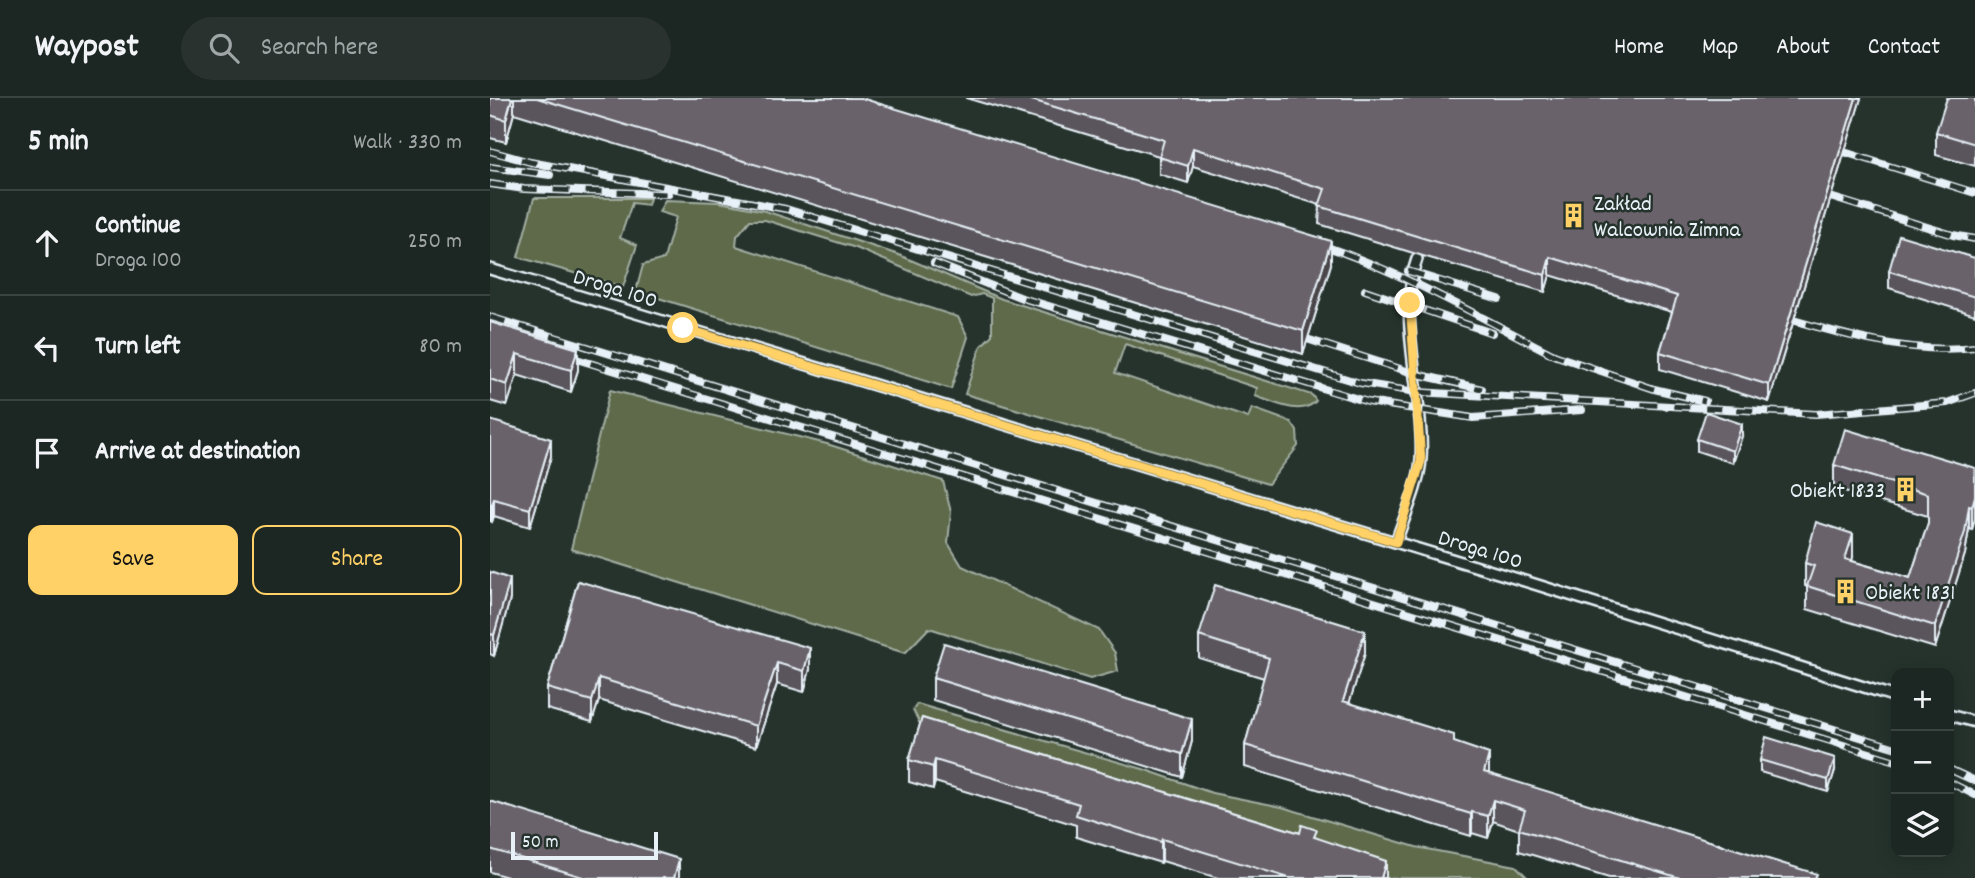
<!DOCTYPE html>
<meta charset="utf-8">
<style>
:root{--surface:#1c2622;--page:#29322f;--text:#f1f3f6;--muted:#a0a5a5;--line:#3a4340;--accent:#ffd166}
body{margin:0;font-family:Dekko,sans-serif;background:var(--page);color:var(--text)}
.controls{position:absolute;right:21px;bottom:21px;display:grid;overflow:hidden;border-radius:14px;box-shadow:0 4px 18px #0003}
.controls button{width:63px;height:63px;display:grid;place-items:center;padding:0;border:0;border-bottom:2px solid var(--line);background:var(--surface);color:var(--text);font:35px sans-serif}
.scale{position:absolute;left:21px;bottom:18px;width:147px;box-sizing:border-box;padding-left:7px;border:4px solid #e8f1f8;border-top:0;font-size:19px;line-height:24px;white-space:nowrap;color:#e8f1f8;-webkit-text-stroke:5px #26332d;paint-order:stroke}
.stop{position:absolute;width:21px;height:21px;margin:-16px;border:5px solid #ffd166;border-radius:50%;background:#fff}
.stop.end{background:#ffd166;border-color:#fff;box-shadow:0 2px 7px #0008}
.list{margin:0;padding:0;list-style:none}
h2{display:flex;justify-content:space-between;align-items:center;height:91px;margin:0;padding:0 28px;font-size:30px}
h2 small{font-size:23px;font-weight:400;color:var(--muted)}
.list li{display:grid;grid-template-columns:46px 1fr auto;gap:21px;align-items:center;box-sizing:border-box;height:105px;padding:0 28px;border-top:2px solid var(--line)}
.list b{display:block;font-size:26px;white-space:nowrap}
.list p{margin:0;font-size:23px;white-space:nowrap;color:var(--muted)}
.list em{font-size:23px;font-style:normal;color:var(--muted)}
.actions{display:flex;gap:14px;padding:21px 28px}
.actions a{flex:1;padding:16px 0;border:2px solid var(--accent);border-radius:14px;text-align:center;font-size:24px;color:var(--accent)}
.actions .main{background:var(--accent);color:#111}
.icon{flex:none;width:38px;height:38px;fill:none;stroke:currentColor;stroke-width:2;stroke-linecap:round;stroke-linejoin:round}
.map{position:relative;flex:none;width:1485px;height:780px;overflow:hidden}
header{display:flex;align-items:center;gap:42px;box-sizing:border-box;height:98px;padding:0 35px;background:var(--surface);border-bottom:2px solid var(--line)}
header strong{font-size:33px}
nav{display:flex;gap:38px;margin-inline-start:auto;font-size:24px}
.search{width:490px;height:63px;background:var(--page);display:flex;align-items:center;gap:18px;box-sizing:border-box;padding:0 24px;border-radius:38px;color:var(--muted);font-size:26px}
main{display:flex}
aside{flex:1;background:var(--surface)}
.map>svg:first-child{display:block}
</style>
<header>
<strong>Waypost</strong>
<div class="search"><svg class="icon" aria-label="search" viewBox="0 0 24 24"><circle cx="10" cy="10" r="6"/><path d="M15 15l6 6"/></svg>Search here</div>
<nav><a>Home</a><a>Map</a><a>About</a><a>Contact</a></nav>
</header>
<main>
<aside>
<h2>5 min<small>Walk · 330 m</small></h2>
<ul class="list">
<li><svg class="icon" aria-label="ahead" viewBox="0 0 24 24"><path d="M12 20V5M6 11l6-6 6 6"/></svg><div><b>Continue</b><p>Droga 100</p></div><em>250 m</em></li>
<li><svg class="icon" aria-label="left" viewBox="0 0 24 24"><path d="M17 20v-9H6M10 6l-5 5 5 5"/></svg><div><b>Turn left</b></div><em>80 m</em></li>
<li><svg class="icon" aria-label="arrive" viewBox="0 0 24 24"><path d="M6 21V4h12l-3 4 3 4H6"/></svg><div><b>Arrive at destination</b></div></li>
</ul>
<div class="actions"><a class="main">Save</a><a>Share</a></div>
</aside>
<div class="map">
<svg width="1485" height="780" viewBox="0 0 1485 780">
<rect width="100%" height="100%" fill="#26332d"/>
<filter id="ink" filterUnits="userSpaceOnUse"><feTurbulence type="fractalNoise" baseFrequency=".0143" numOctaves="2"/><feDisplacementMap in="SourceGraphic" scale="14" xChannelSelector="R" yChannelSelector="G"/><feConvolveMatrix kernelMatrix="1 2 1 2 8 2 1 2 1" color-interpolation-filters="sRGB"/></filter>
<g filter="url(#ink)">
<g fill="#5e6b4c" stroke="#a3aea2" stroke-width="2">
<path d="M44 100H160L158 107 142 105 130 140 147 147 133 189 28 159Z"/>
<path d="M175 102 229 104 275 113 409 157 512 201 822 297 826 303C811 319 783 304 765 298L767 290 635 246 625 275 758 320 762 310 801 324 807 333 808 348 778 386 475 296 491 248 502 237V200L492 196 481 199 366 150 275 122H260L247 138 246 148 468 219 478 239 461 291 146 193 153 167 174 161 186 119 169 114Z"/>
<path d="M120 292 337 346 453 383 461 414 458 445 472 468 609 532 625 555 628 573 600 581 439 530 415 555 81 451Z"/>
<path d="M427 606 653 671 722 695 792 709 926 749 1026 768 1038 780H897L832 751 442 632 430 626 423 612Z"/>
</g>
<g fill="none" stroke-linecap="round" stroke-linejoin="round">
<defs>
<g id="lane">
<path d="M0 171 1041 485 1406 599"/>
<path d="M906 444C914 419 929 388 931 361 935 302 906 216 927 161"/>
<path d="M1459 617 1485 624"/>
</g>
</defs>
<use href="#lane" stroke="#e8f1f8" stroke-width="14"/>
<use href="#lane" stroke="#26332d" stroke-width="9"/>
<defs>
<g id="rail">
<path d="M1338 49 1485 95"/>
<path d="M0 53 40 64 296 111 870 285 926 294 1326 316 1457 305 1485 295"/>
<path d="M0 69 60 77"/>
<path d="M0 86 34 91 178 96"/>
<path d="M1324 94 1463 137 1485 141"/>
<path d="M822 144C908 171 985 217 1066 258"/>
<path d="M444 165 532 200 878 304 983 320 1092 312"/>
<path d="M918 173 1009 201"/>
<path d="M875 192 1002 235"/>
<path d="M1286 217C1350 236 1418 257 1485 249"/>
<path d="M0 219 1406 650"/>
<path d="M801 236 926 276 992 291"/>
<path d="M1058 255 1164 291 1215 303"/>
<path d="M70 256 1406 663"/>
<path d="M1459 671 1485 683"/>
<path d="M1459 684 1485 697"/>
</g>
</defs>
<use href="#rail" stroke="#e8f1f8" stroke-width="8"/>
<use href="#rail" stroke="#26332d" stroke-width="5" stroke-dasharray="16" stroke-linecap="butt"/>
</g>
<g fill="#5a545b" stroke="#e8f1f8" stroke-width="2">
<path d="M0 0H371L841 166 813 256 24 15 16 44 0 40Z"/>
<path d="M476 0H1371L1279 304 1170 271V254L1182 214 1060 177 1055 194 933 158 829 126 830 107 703 68 698 85 669 76V58Z"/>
<path d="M1485 0V68L1446 57V34Z"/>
<path d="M1485 160V217L1399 190V173Z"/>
<path d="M0 224 88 272 81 294 27 277 17 308 0 303Z"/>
<path d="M0 322 61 358 40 429 4 418 2 424 0 423Z"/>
<path d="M1252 338 1243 365 1207 353V341Z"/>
<path d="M1344 367 1485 370 1482 432 1479 431 1475 456 1445 550 1317 511V489L1315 488V465L1363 459 1362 463 1420 480 1438 425V418L1344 390Z"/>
<path d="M0 474 20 501 4 558 0 556Z"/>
<path d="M88 483 320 571 314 594 287 586 266 649 109 602 102 624 57 611V590Z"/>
<path d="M709 538 875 555 859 605 964 644 999 676 1327 780H1119L1029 753V732L1003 723 998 740 982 735 981 738 755 669V647L774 580 709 560Z"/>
<path d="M443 580 702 643 692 679 443 602Z"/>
<path d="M432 620 827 740 896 780H728L672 763 671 765 586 739V727L445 684 443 691 419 684V662Z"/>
<path d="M1270 662 1345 672 1338 694 1270 674Z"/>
<path d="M0 703 189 780H21L0 774Z"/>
</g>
<g fill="#4a454a" stroke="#e8f1f8" stroke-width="2">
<path d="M22 0H24V15L16 44V22Z"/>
<path d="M1366 0H1371L1279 304V287Z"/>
<path d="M703 50V68L698 85V68Z"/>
<path d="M841 143V166L813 256V233Z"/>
<path d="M1060 159V177L1055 194V177Z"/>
<path d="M88 251V272L81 294V272Z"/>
<path d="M27 256V277L17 308V287Z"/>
<path d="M1252 326V338L1243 365V353Z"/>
<path d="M61 341V358L40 429V411Z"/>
<path d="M1485 398V421L1482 432V409Z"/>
<path d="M4 401V418L2 424V406Z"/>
<path d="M1479 408V431L1475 456 1445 550V528Z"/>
<path d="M1363 436V459L1355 483V461Z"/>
<path d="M20 481V501L4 558V537Z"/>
<path d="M875 533V555L853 625V603Z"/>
<path d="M320 550V571L314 594V573Z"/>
<path d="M287 565V586L266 649V628Z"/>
<path d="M109 580V602L102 624V603Z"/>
<path d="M702 621V643L692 679V656Z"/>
<path d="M999 656V677L994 674Z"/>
<path d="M1345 660V672L1338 694V682Z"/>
<path d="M445 662V684L443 691V669Z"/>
<path d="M1003 702V723L998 740V718Z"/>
<path d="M982 714V735L981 738V716Z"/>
<path d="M672 741V763L671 765V744Z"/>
<path d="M189 761V780H184Z"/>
<path d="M896 763V780H891Z"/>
</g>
<g fill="#69626a" stroke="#e8f1f8" stroke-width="2">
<path d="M0 0H22L16 22 0 17Z"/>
<path d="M47 0H371L841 143 813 233Z"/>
<path d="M535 0H1366L1279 287 1170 254 1187 198 1060 159 1055 177 933 140 829 108 835 91 703 50 698 68 669 59 674 42Z"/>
<path d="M1457 0H1485V46L1446 34Z"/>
<path d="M1409 137 1485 160V199L1399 173Z"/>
<path d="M0 224 88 251 81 272 27 256 17 287 0 281Z"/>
<path d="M1216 314 1252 326 1243 353 1207 341Z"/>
<path d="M0 322 61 341 40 411 4 401 2 406H0Z"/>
<path d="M1355 331 1485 370V398L1482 409 1479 408 1475 434 1445 528 1317 488 1324 468 1315 465 1326 424 1363 436 1355 461 1420 480 1438 425V396L1344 367Z"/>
<path d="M0 474 20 481 4 537 0 536Z"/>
<path d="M88 483 320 550 314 573 287 565 266 628 109 580 102 603 57 590Z"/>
<path d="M725 487 875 533 853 603 964 637V644L999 656 994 674 1327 776 1325 780H1190L1029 731 1035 712 1003 702 998 718 982 714 981 716 755 647 779 560 709 538Z"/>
<path d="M454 545 702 621 692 656 443 580Z"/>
<path d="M432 620 810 735 812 727 827 732 824 739 896 763 891 780H799L672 741 671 744 586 717 589 706 445 662 443 669 419 662Z"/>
<path d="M1276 639 1345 660 1338 682 1270 662Z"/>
<path d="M0 703 189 761 184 780H96L0 751Z"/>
</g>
</g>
<g fill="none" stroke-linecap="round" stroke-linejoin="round" filter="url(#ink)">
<path stroke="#ffd166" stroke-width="9" d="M193 230 906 444 931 363 920 205"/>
</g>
<defs>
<symbol id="building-bare" viewBox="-9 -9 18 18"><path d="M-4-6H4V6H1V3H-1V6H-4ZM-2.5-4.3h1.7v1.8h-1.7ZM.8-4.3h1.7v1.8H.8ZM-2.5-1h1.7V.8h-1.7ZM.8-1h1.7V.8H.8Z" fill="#ffd166" stroke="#26332d" stroke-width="2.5" paint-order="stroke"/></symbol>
</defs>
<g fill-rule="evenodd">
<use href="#building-bare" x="1066" y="100" width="35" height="35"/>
<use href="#building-bare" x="1398" y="374" width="35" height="35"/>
<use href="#building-bare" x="1338" y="476" width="35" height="35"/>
</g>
<g text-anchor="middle" stroke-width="5" stroke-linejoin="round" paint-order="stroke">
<g font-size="23" fill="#e8f1f8" stroke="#26332d" text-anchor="start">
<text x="1104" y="112">Zakład<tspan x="1104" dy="26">Walcownia Zimna</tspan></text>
<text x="1395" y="399" text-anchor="end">Obiekt 1833</text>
<text x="1375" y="501">Obiekt 1831</text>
</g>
<g font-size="23" fill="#e8f1f8" stroke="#26332d">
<text transform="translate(126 189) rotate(17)" y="8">Droga 100</text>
<text transform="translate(991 450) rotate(17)" y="8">Droga 100</text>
</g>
</g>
</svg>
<div class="controls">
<button>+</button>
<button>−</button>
<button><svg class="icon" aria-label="layers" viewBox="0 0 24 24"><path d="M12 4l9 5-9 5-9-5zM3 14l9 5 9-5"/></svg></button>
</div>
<div class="scale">50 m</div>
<div class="stop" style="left:193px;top:230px"></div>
<div class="stop end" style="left:920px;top:205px"></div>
</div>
</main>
